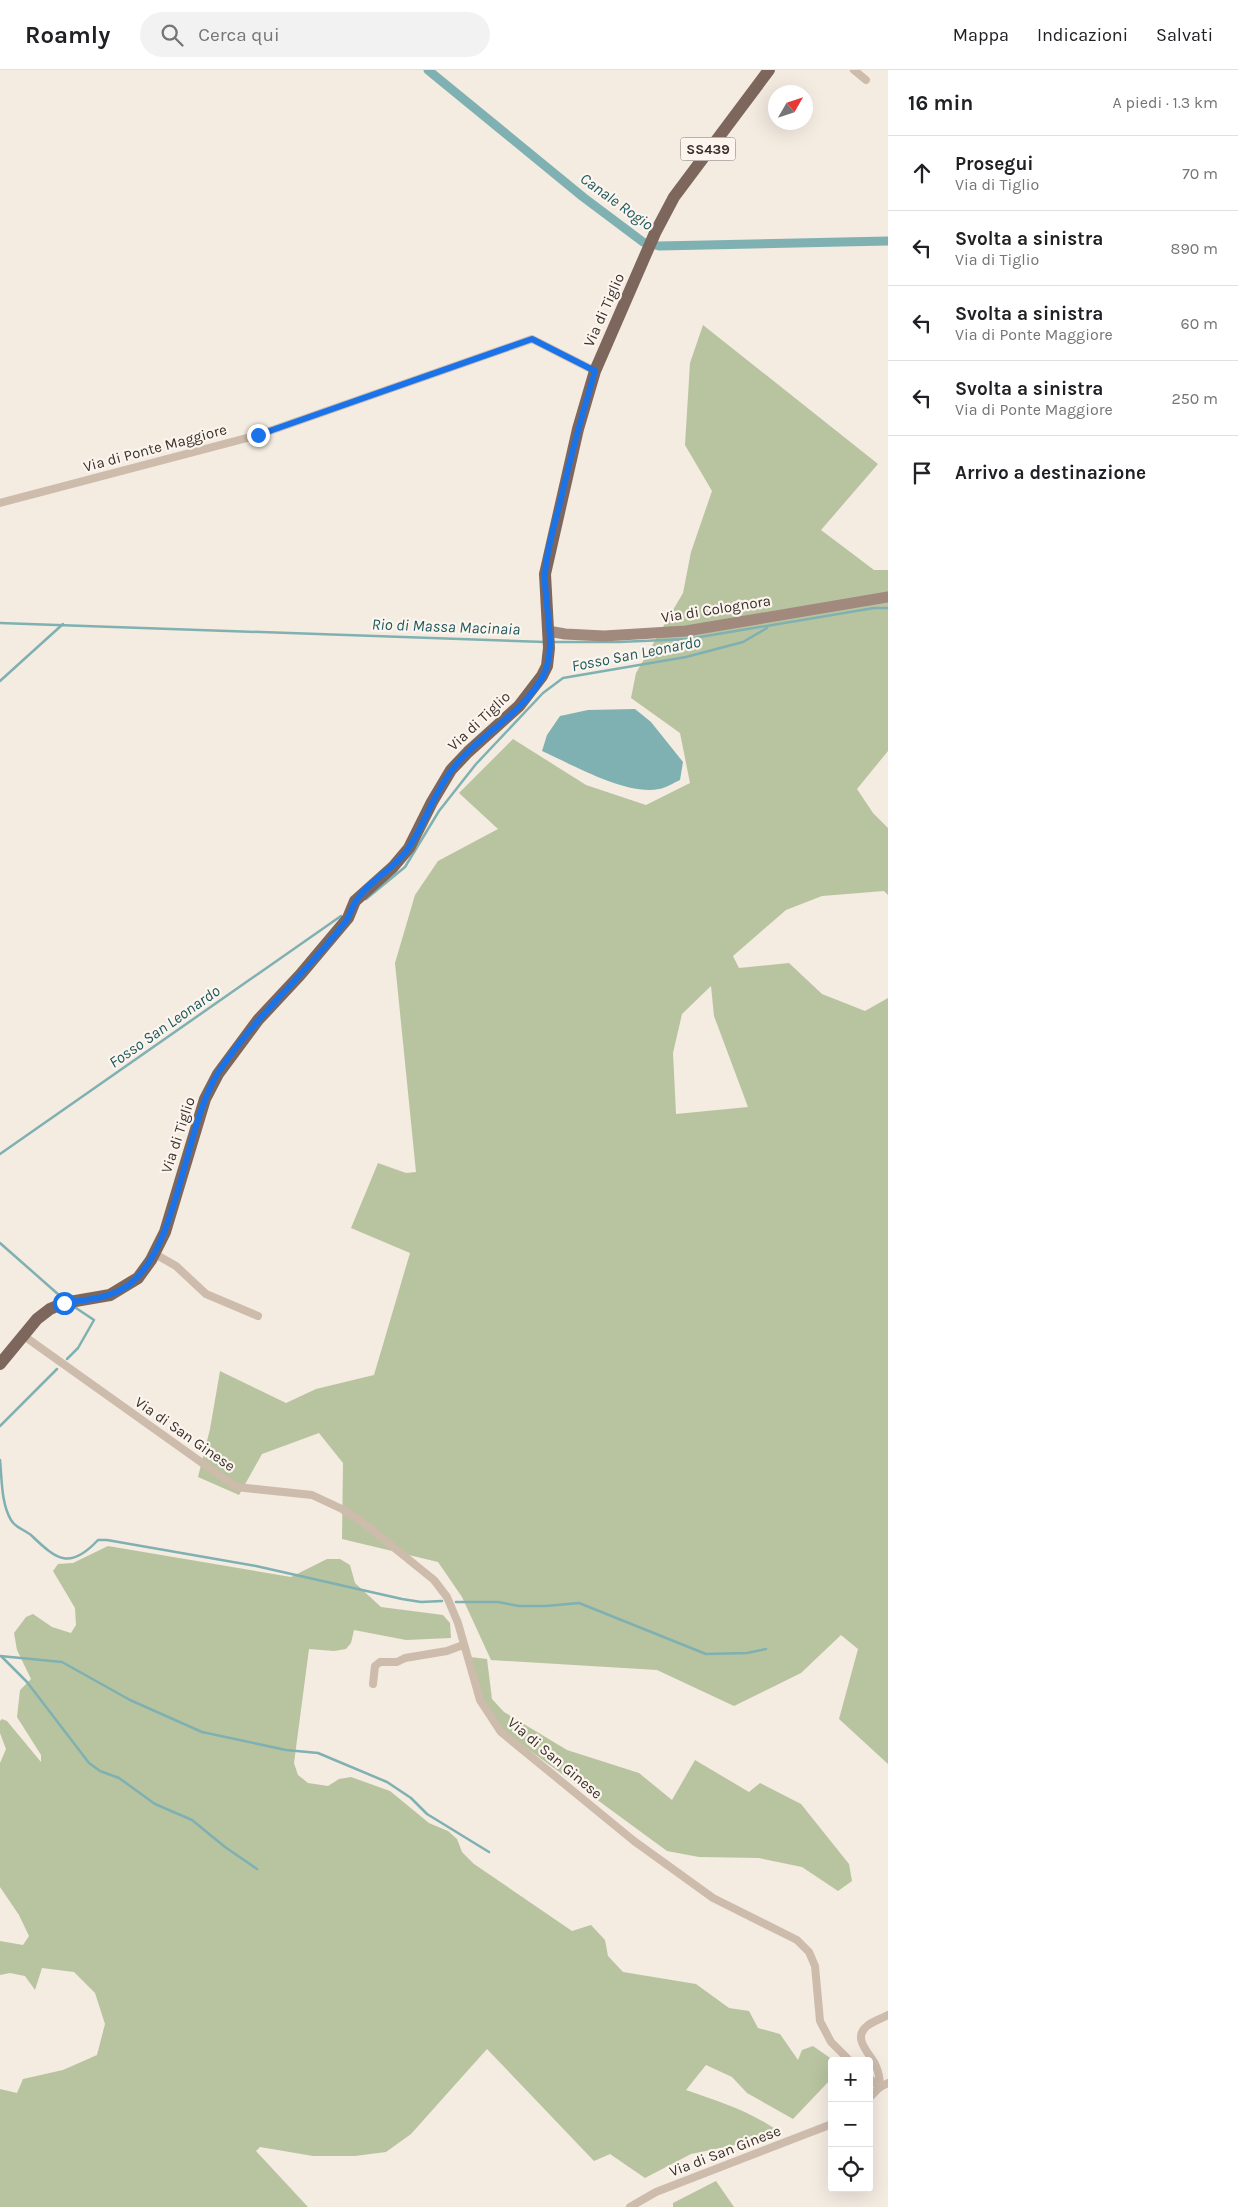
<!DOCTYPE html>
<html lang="it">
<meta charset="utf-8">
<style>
:root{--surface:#fff;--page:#f2f2f2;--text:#202124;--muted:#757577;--line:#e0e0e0}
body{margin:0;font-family:Karla,sans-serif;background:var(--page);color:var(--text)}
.controls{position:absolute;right:15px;bottom:15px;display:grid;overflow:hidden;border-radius:5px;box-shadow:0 5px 20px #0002}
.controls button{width:45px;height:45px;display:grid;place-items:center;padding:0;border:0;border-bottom:1px solid var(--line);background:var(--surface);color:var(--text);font:25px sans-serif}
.compass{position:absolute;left:768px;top:15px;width:45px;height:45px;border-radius:50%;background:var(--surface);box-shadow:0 5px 20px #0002;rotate:51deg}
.stop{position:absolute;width:15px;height:15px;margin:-11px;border:4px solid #1a73e8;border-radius:50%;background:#fff}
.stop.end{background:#1a73e8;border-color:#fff;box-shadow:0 1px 5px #0008}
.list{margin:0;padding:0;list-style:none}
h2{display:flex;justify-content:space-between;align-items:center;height:65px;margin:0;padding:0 20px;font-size:21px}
h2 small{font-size:16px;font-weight:400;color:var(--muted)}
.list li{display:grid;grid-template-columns:32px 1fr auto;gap:15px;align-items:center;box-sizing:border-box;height:75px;padding:0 20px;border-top:1px solid var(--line)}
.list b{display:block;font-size:19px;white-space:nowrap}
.list p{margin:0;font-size:16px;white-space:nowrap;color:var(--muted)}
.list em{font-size:16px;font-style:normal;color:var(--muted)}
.icon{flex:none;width:28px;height:28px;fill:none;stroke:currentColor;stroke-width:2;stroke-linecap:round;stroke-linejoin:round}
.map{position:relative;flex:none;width:888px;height:2137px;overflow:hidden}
header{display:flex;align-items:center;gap:30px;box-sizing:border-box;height:70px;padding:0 25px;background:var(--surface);border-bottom:1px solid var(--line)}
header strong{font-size:24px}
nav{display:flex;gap:28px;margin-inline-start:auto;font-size:18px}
.search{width:350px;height:45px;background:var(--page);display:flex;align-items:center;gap:12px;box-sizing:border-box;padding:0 18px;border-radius:28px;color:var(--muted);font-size:19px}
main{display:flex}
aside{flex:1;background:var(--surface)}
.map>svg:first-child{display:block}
</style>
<header>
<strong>Roamly</strong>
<div class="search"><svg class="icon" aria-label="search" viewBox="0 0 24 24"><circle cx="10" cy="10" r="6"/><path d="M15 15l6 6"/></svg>Cerca qui</div>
<nav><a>Mappa</a><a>Indicazioni</a><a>Salvati</a></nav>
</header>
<main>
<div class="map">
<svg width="888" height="2137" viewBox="0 0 888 2137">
<rect width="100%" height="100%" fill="#f4ebe1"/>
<g fill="#b8c4a0" fill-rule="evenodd">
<path d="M703 255 878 394 821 460 874 500H888V681L857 719 873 743 888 758V825L884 821 822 826 786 840 733 886 739 898 789 893 822 924 865 941 888 928V1694L839 1649 858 1579 841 1565 801 1603 734 1636 657 1600 491 1590 462 1527 438 1492 342 1469 343 1393 319 1363 262 1384 239 1425 198 1407 210 1359 220 1301 286 1333 316 1319 374 1305 410 1183 351 1158 378 1093 406 1103 416 1102 395 893 415 825 438 791 498 759 459 723 513 669 586 715 646 735 690 713 680 663 631 628 636 603 683 523 691 482 712 421 685 375 690 293ZM711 916 714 946 748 1037 676 1044 673 983 682 944Z"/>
<path d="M108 1476 291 1507 327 1489H340L350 1495 355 1513 381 1537 443 1545 450 1553 451 1568 406 1570 354 1560 351 1573 346 1579 334 1581 309 1579 294 1693 298 1705 308 1713 328 1716 339 1709 351 1707 390 1721 429 1753 448 1761 457 1769 462 1782 474 1794 572 1861 591 1855 605 1870 608 1886 623 1902 696 1914 729 1938 749 1941 758 1958 780 1964 798 1990 802 1980 813 1976 833 1990 832 2008 793 2049 747 2023 732 2007 706 1995 686 2020C720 2032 754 2042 783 2065L691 2084 645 2108 610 2084 594 2091 487 1979 411 2064 386 2082 355 2086H313L260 2077 256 2081 308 2137H0V2019L17 2023 23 2009 63 2000 97 1985 105 1954 95 1923 74 1902 42 1898 35 1920 25 1906 10 1903 0 1905V1871L23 1875 29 1866 19 1845 0 1817V1693L6 1679 0 1663V1651L2 1649 7 1651 41 1692V1685L17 1647 20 1620 31 1609 17 1580 14 1563 26 1547 33 1544 52 1557 71 1563 76 1555 75 1538 53 1501 58 1494 73 1493Z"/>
<path d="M470 1587 487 1589 492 1629 504 1642 567 1680 639 1703 672 1730 695 1690 749 1722 760 1713 801 1734 849 1794 852 1811 838 1821 802 1797 759 1788 699 1787 667 1781 502 1660 486 1638Z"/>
<path d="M716 2111 734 2137H673V2133Z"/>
</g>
<path fill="#7fb0b2" d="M635 639 651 652 683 692 680 710C673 713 666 718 659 719 627 726 571 694 542 681L547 665 560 646 588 640Z"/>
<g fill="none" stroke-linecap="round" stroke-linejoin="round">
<g stroke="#7fb0b2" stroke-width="2.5">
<path d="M0 553 545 572"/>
<path d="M553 572H619L688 569 874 538H888"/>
<path d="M0 611 63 554"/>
<path d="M366 829 405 797 439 741 476 694 543 623 563 608 686 587 743 572 767 558"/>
<path d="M0 1084 341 846"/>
<path d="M0 1173 59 1225"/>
<path d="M67 1289 78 1278 94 1250 73 1236"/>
<path d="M0 1356 57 1299"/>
<path d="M0 1390C2 1409 1 1433 11 1450 15 1458 26 1460 32 1466 57 1490 70 1500 98 1470H107L256 1496 402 1529 421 1532 442 1531"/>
<path d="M456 1532H498L519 1536H546L579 1533 706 1584 747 1583 766 1579"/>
<path d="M0 1586 62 1592 130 1630 202 1662 286 1680 318 1683 387 1712 411 1728 427 1744 489 1782"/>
<path d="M2 1587 27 1612 89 1693 100 1701 119 1708 155 1734 192 1750 225 1777 257 1799"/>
</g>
<path stroke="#7fb0b2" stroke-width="9" d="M428 0 583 127 643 172 659 176 888 171"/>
<g stroke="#cdbbac" stroke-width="8">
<path d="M854 0 866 10"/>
<path d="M0 433 258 365 532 269 595 301"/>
<path d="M155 1184 176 1196 206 1224 258 1246"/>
<path d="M24 1266 236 1417 312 1425 342 1439 361 1451 434 1510 447 1527 458 1553 480 1630 501 1662 634 1771 713 1828 797 1870 809 1882 815 1896 820 1951 831 1972 850 1991"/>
<path d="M373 1614 375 1596 380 1592H397L405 1588 447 1581 463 1575"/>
<path d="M869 2008 880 2017"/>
<path d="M880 2017C880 2009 879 2002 875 1994 869 1983 852 1968 867 1956 873 1951 881 1949 888 1945"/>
<path d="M869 2028 880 2017 888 2013"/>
<path d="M630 2137 656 2122 832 2054"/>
</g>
<path stroke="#a18a7d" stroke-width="11" d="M548 561 565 564 604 566 686 561 888 527"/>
<path stroke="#7d675c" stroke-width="12" d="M0 1294 37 1249 50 1239 64 1233 110 1225 138 1208 151 1190 165 1162 205 1029 218 1004 258 950 300 905 348 848 355 831 393 797 409 778 432 732 451 700 468 682 519 636 542 606 547 596 549 578 545 504 578 359 595 301 655 163 674 127 769 0"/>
</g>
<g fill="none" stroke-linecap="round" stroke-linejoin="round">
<path stroke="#1a73e8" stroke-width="6" d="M64 1233C84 1230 106 1229 124 1218 179 1185 183 1058 218 1003 254 947 306 904 346 851 350 845 352 837 356 831 369 810 394 800 408 779 425 754 433 724 452 700 478 665 522 645 543 606 558 577 544 537 545 505 546 482 554 456 560 433 570 388 582 345 595 301L532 269 258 365"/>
</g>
<g text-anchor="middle" stroke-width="4.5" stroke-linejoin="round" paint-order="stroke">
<rect fill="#fbf5ee" stroke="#756b66" stroke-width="1" x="680.5" y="67.5" width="55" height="23" rx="4"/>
<g font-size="14" font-weight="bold" fill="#3b302b">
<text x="708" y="84">SS439</text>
</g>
<g font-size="15" fill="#3b302b" stroke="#fbf5ee">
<text transform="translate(604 240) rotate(-66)" y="5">Via di Tiglio</text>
<text transform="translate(155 378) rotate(-15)" y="5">Via di Ponte Maggiore</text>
<text transform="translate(716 539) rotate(-9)" y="5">Via di Colognora</text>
<text transform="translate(479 651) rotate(-43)" y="5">Via di Tiglio</text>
<text transform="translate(178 1065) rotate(-72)" y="5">Via di Tiglio</text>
<text transform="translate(185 1364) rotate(35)" y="5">Via di San Ginese</text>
<text transform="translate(555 1688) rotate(40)" y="5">Via di San Ginese</text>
<text transform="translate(725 2081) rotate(-21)" y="5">Via di San Ginese</text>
</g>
<g font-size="16" font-style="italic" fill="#1f5a5e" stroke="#fbf5ee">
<text transform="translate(617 131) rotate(36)" y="6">Canale Rogio</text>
<text transform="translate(446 556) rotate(2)" y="6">Rio di Massa Macinaia</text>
<text transform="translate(636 583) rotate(-11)" y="6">Fosso San Leonardo</text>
<text transform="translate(164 956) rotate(-35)" y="6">Fosso San Leonardo</text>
</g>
</g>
</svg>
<div class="controls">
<button>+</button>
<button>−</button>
<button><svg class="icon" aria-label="locate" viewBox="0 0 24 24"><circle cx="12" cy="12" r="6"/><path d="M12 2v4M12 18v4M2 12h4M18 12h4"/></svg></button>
</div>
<svg class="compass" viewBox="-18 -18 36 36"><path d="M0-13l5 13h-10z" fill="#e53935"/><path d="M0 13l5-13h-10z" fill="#757577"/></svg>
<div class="stop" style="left:64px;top:1233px"></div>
<div class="stop end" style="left:258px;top:365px"></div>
</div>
<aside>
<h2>16 min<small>A piedi · 1.3 km</small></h2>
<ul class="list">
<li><svg class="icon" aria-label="ahead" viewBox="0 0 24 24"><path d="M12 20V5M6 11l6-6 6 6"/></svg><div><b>Prosegui</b><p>Via di Tiglio</p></div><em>70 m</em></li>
<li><svg class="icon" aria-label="left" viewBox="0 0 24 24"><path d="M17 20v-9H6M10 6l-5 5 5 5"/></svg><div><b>Svolta a sinistra</b><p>Via di Tiglio</p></div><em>890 m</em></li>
<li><svg class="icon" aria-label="left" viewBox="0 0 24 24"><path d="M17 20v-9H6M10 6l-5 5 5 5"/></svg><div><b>Svolta a sinistra</b><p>Via di Ponte Maggiore</p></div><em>60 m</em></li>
<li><svg class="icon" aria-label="left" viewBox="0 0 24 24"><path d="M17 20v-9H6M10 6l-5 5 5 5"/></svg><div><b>Svolta a sinistra</b><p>Via di Ponte Maggiore</p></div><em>250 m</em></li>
<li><svg class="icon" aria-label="arrive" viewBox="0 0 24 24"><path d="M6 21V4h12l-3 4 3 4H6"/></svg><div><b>Arrivo a destinazione</b></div></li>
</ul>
</aside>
</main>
